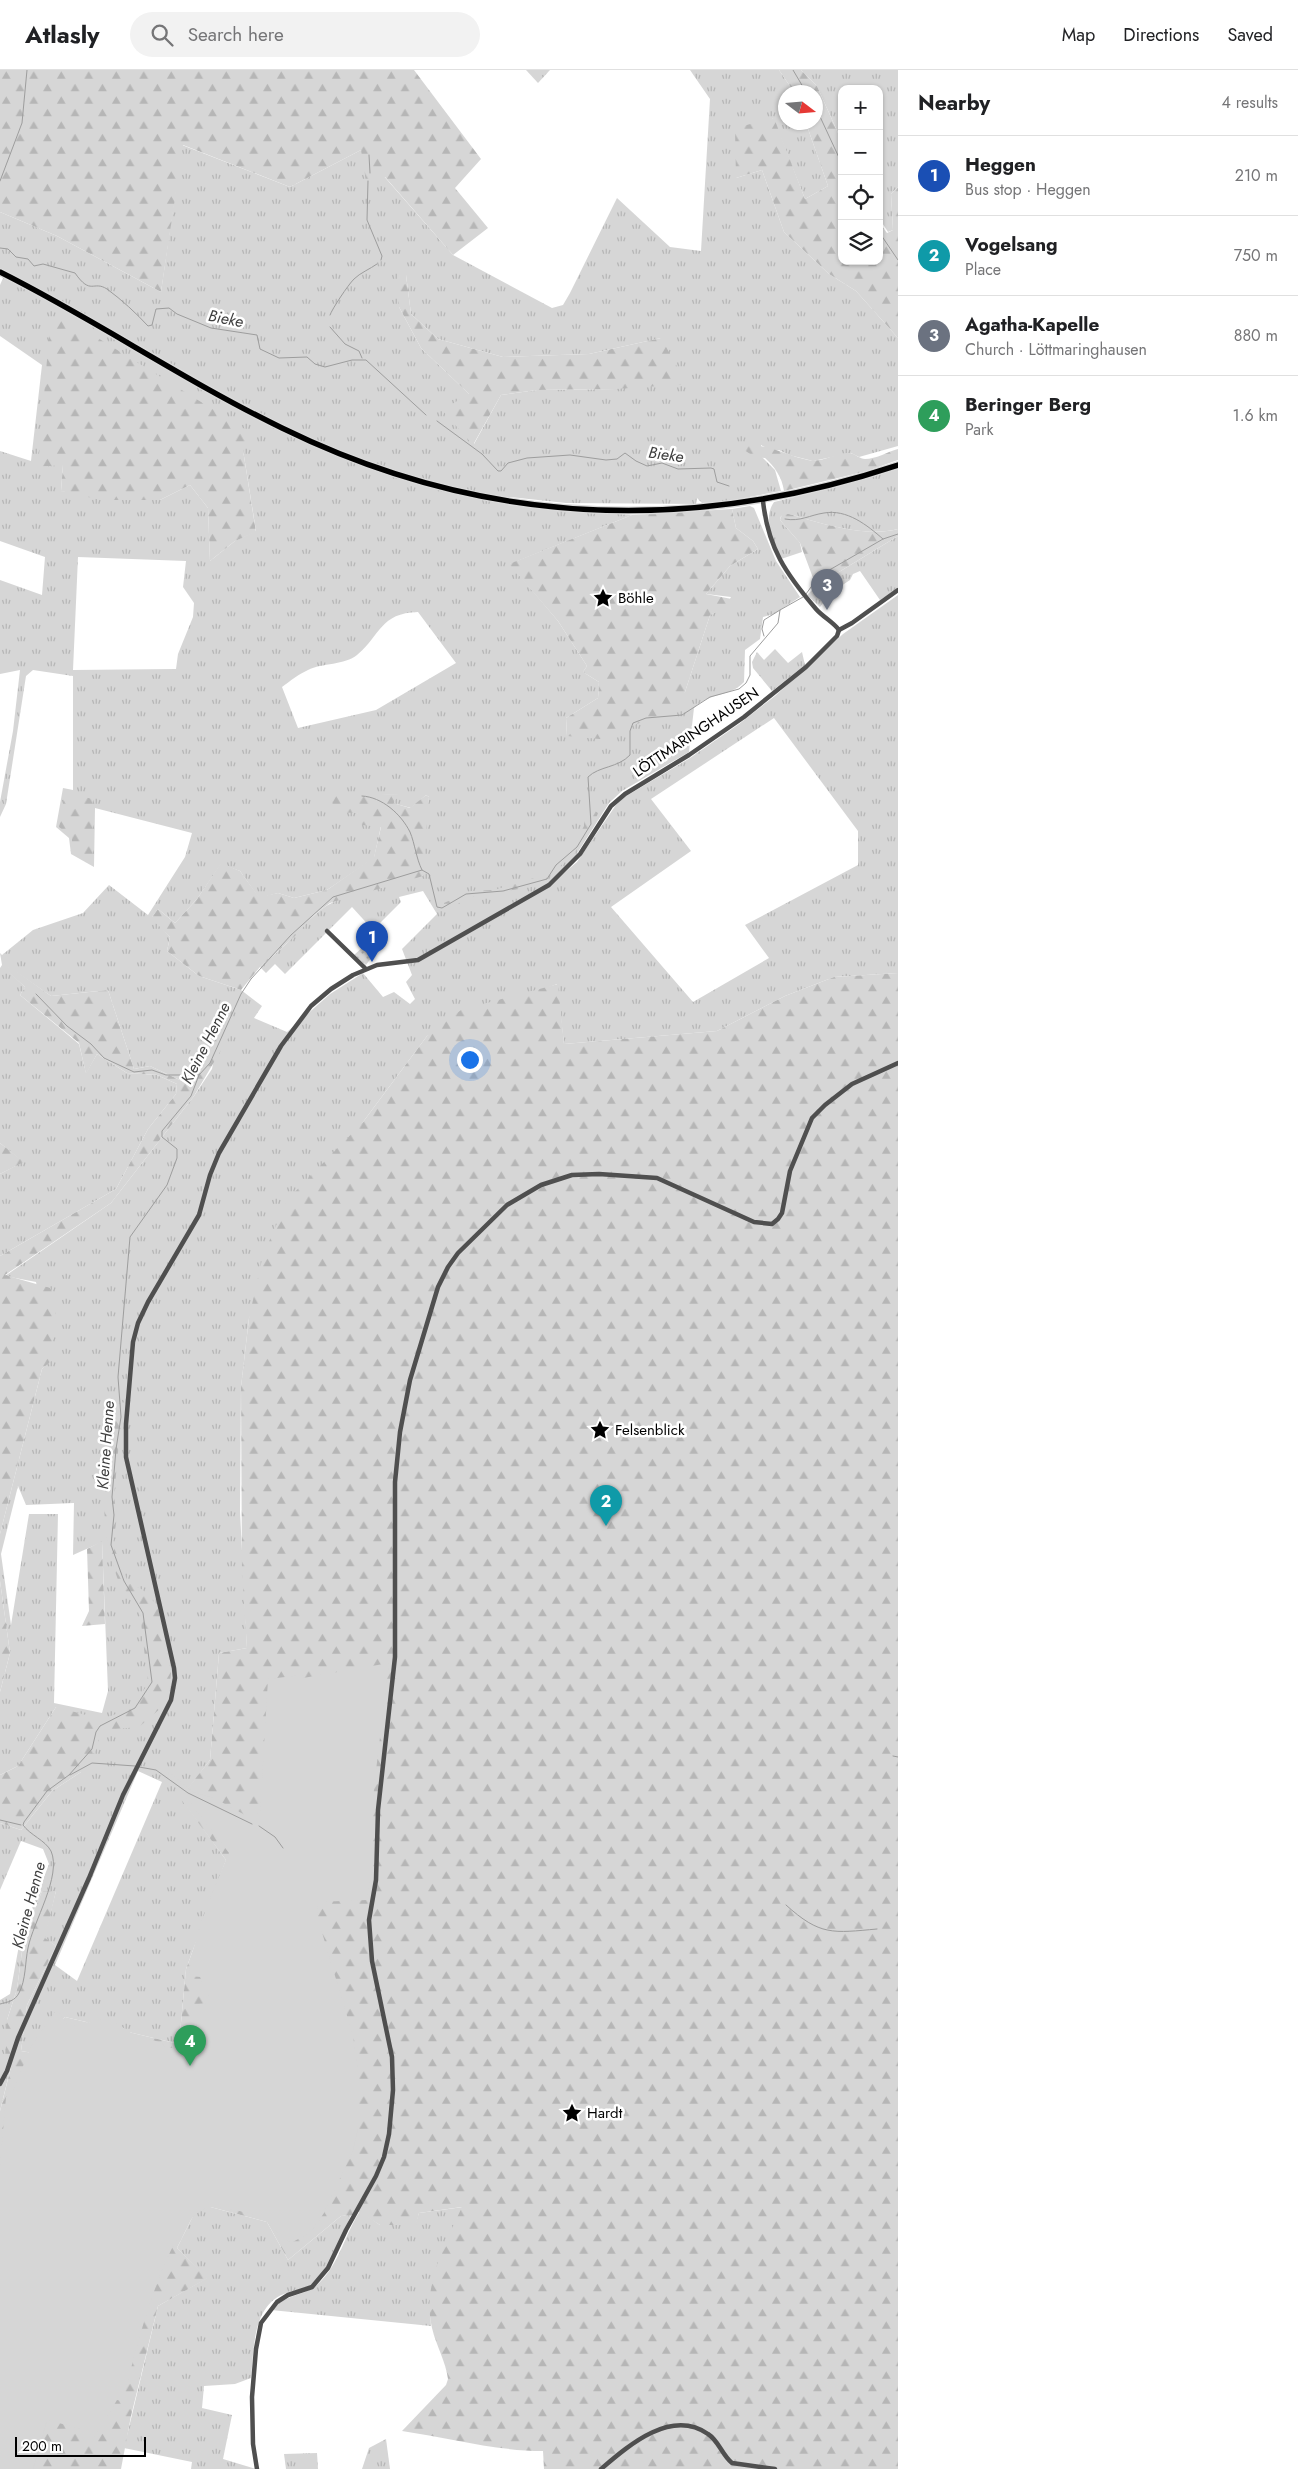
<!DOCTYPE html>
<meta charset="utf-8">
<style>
:root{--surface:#fff;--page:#f2f2f2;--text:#202124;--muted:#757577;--line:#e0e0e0;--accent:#000}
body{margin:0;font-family:Jost,sans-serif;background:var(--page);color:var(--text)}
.controls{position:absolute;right:15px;top:15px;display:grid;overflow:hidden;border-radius:10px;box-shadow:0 1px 4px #0004}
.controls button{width:45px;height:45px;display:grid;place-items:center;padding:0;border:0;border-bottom:1px solid var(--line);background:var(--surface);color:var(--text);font:25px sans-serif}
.compass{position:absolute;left:778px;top:15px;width:45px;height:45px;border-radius:50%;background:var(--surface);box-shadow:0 1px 4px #0004;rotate:106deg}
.scale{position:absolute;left:15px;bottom:12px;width:131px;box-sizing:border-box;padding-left:5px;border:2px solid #000;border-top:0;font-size:14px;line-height:18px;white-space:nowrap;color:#000;-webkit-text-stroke:4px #fff;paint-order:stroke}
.you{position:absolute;left:469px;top:989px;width:18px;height:18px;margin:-12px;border:4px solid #fff;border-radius:50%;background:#1a73e8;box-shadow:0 0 0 8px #1a73e833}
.badge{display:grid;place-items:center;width:32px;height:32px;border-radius:50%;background:var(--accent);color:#fff;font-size:16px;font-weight:700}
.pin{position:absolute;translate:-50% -41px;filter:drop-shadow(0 1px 2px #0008)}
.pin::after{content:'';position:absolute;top:26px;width:18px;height:15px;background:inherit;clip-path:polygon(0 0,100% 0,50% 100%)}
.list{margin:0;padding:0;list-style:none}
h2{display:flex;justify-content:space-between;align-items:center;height:65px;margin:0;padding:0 20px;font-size:21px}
h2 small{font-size:16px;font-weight:400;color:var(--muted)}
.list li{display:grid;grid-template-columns:32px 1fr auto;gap:15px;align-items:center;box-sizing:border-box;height:80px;padding:0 20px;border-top:1px solid var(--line)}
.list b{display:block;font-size:19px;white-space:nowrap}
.list p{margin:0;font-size:16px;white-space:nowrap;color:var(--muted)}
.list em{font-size:16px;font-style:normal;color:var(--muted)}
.icon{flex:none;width:28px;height:28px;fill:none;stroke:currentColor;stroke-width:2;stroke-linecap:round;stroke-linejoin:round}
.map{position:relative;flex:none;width:898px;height:2399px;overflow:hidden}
header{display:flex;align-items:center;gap:30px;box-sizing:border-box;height:70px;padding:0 25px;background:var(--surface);border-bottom:1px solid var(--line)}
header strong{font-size:24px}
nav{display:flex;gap:28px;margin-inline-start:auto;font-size:18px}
.search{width:350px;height:45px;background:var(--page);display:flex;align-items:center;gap:12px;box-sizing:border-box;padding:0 18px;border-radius:28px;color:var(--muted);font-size:19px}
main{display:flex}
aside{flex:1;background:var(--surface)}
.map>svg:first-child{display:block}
</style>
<header>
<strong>Atlasly</strong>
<div class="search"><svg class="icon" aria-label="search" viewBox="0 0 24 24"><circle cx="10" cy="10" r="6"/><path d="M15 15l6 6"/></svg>Search here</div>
<nav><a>Map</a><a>Directions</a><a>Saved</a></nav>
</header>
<main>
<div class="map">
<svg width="898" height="2399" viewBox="0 0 898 2399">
<defs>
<pattern id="grass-tufts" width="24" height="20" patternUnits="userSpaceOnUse" patternTransform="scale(1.25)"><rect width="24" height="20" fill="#d6d6d6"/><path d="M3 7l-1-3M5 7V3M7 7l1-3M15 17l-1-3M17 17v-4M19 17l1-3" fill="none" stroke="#b6b6b6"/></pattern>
<pattern id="forest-firs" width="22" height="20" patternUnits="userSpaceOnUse" patternTransform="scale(1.25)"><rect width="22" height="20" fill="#d6d6d6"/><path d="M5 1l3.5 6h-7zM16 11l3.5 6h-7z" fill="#b6b6b6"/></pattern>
<pattern id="garden-dots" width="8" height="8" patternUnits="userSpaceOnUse" patternTransform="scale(1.25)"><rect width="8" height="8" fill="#d6d6d6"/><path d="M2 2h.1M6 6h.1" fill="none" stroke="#b6b6b6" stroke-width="1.8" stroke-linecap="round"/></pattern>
</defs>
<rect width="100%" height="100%" fill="#fff"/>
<g fill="url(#grass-tufts)" fill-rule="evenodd">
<path d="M526 0H550L538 13Z"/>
<path d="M690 0H779L794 22H786V52L806 53 828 116 805 129 773 48 736 108 762 100 784 162 829 204 856 221 898 268V376L859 387 851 383 813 391 789 385 779 380H770L761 375V386L775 400 781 421 723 432 702 433 697 428 696 434 566 433 510 427 508 435 632 445 510 494 558 551 587 596 583 602 599 612 598 628 566 648 567 666 685 622 710 545 726 536 731 527 706 524 730 496 758 479 753 471 736 458 732 439 750 436 754 438 776 491 800 527 774 544 763 547 760 569 745 580 744 612C729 628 711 621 694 638L689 682 622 721 609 733 576 785 548 813 544 820 577 792 616 735 623 728 690 688 739 654 775 626 843 564 898 525V903L834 907 785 926 717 961 564 974 557 914 427 966 363 1052 249 1248 241 1317 240 1442 247 1578 219 1583 210 1690 181 1728 226 1790 186 1899 179 1974 65 1947 33 1983 21 1981 27 1935 56 1876 44 1868 56 1821H42L24 1866 17 1919 7 1950 11 1996 0 2041V1930L10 1924 20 1870 49 1794 43 1779 21 1771 0 1820V1753L21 1760 52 1721 81 1702 56 1637 18 1696 0 1705V1622L10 1583 0 1511V1464L42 1299 51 1290 36 1212 5 1206 111 1133 194 1026 212 999 219 963 204 989 184 1012 150 996 134 999 108 920 51 926 9 897 7 900 25 917 20 925 79 974 86 1003 97 984 127 1003 157 1005 177 1014 176 1024 148 1059 116 1119 0 1186V1104L23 1092 0 1073V898L2 895 0 883 2 885 33 860 83 843 109 815 148 845 185 787 192 763 95 738 94 797 71 784 69 768 56 757 63 718 73 720V606L33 600 26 606 6 734 0 747V732L13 661 20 600 0 604V510L42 525 45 487 0 471V381L31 391 42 295 0 266V215L3 208 0 206V142L57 166 161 222 182 75 290 117 361 80 453 185 552 238 563 235 570 223 617 128 670 177 701 181 710 29ZM406 205 411 244 438 269 503 287 589 284 661 268 616 319 537 320 501 325 474 374 469 324 421 278 399 237ZM243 380 256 461 235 471 210 491 208 438 190 415 160 430 61 421 63 395 39 397ZM78 487 186 491 183 517 194 533 193 547 178 584 176 599 73 600ZM418 542 456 593 376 640 298 658 282 617C290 611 299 604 308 600 322 593 345 595 357 585 381 565 380 543 418 542ZM774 648 858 761V795L745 855 769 888 693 932 611 837 691 781 651 729ZM399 724 392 733 411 738 426 725 429 727 427 740 339 830C320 836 309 851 296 864 285 876 272 886 260 897L266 903 275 894 285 904 352 837 373 860 401 832 399 827 423 821 437 844 402 879 412 905 406 912 415 929 410 934 394 922 383 927 363 903 330 924 287 962 254 948 262 936 241 920 199 906 167 881 170 867 152 847 158 839 175 853 197 829 221 794 240 801 259 828 278 823 294 828 327 820 374 788 381 756 357 743 381 725ZM93 729 91 746 72 782V767ZM18 1416 26 1435 74 1433 73 1485 102 1472 108 1621 102 1643 54 1633 58 1444H29L11 1555 1 1484ZM138 1701 162 1712 77 1911 55 1895Z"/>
<path d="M801 0H898V117L891 124 893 160 888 162 879 148V19H842V72L817 16Z"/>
<path d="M898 397V459C865 468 820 453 789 444L781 446 780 450 800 473 802 482 781 489C774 472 762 449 774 432L840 416Z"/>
<path d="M898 466V519L880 530 860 501 853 504 850 510 832 522 820 537 807 525 816 516Z"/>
<path d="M775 579 788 593 802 582 805 595 772 621 753 598 752 592 757 582 764 590Z"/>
<path d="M199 2134 267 2152 288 2190 341 2146 351 2145C341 2167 333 2194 315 2212 308 2219 293 2220 284 2224 252 2236 254 2281 251 2308L235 2314 204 2316 202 2338 232 2345 223 2389 256 2399H191L192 2392 124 2378 158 2236 207 2208 177 2178Z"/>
<path d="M463 2137C444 2179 427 2208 431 2256L271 2240C287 2223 303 2227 318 2214 339 2195 345 2164 360 2141L380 2155H415L419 2143Z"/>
<path d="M386 2369 390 2399H362L369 2378Z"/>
<path d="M317 2383 318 2399H286L284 2384Z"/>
</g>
<g fill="url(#forest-firs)">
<path d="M0 0H414L481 89 455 118 488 158 453 185 385 107 366 111 361 80 290 117 183 75 161 222 57 166 0 142Z"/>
<path d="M779 0H801L817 16 842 72V191H879V152L887 163 893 160 891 124 898 117V268L856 221 829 204 784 162 762 100 736 108 735 58 774 48 805 129 828 116 806 53 816 52V22H794Z"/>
<path d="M397 199 406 205 411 244 438 269 503 287 589 284 661 268 687 314 616 319 537 320 501 325 473 375 442 340 469 324 421 278 399 237Z"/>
<path d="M64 247 251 363 243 380 256 462 235 471 210 491 208 438 190 415 160 430H101L61 421 63 395 38 397 49 266Z"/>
<path d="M749 375C770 375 788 386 808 390 822 393 837 382 850 383 855 384 860 389 865 389 876 389 887 382 898 379V390L867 401 784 421C782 407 775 397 765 388L755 387 744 380Z"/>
<path d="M732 439 736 458 753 471 758 479 730 496 706 524 737 530 736 533 710 545 685 622 669 641 600 669 567 666 566 648 598 628 599 612 583 602 587 596 558 551 509 494 632 445Z"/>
<path d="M782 444H789C820 453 866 468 898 459V466L816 516 800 473 780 450Z"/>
<path d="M65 723 93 729V794L72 782V767L59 757Z"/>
<path d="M400 724 393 733 410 738 426 725 429 727 423 806 330 833 315 844 295 866 260 897 241 920 199 906 167 881 170 867 151 848 158 839 175 853 197 829 221 793 240 801 259 827 278 823 294 828 327 820 374 787 381 757 362 755 357 743 334 742 331 725Z"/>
<path d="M584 734 598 743 594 754 573 785 537 816 475 826 444 840V833L471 821 494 820 534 808 548 798 573 777 584 756Z"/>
<path d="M9 896 51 926 108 920 134 999 150 996 184 1012 204 989 219 963 230 965 194 1026 111 1133 5 1205 50 1218 57 1227 51 1291 42 1299 0 1464V1186L116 1119 148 1059 176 1024 177 1014 157 1005 127 1003 97 984 86 1004 79 973 20 925 25 917 6 900Z"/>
<path d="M898 903V2399H544L543 2381C496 2381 449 2368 402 2361L446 2315 448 2309C446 2292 436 2275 432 2258 422 2214 445 2175 462 2137L419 2143 416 2155H380L356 2140 353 2145 341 2146 288 2190 267 2152 199 2134 177 2178 208 2208 158 2236 131 2346 121 2399H0V2041L11 1997 5 1996 7 1950 17 1919 24 1866 42 1821H56L45 1868 56 1876 27 1935 21 1981 33 1983 65 1947 179 1974 186 1899 226 1790 180 1728 210 1690 219 1583 247 1578 242 1504 241 1317 249 1248 263 1185 288 1129 363 1052 427 966 461 940 558 914 564 974 717 961 785 926 834 907Z"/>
<path d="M0 1073 24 1092 0 1104Z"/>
<path d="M125 1332 123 1362 119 1371 114 1427 117 1446 113 1475 128 1512 143 1520 158 1536 171 1603 169 1625 162 1637 139 1657 104 1660 108 1647 131 1638 148 1614 140 1543 118 1510 108 1480 104 1439 108 1376 118 1334Z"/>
<path d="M102 1471 105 1554 82 1556 89 1541 87 1479Z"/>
<path d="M0 1511 10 1583 0 1622Z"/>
<path d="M56 1637 101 1649 98 1677 81 1702 52 1721 21 1760 0 1753V1705L18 1696Z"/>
</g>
<path fill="#d6d6d6" d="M389 1593 374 1717 371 1806 367 1830 317 1832 318 1849 353 1966 358 2002V2059L353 2080 324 2143 311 2162 291 2173C279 2166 271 2152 259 2147 250 2142 224 2138 214 2137 168 2135 132 2295 123 2331L117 2330 91 2373 79 2370 82 2359 47 2350 33 2399H0V2095L6 2027 13 2020 32 1975 56 1940 70 1957 109 1948 131 1963 162 1973 164 1976 198 1984 196 1953 199 1934 207 1933 210 1930 200 1907 189 1906C194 1862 212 1824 229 1783L179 1718 167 1709 169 1702 193 1722 214 1728 245 1745 260 1743 268 1609 302 1605 303 1608Z"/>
<path fill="url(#garden-dots)" d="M363 877 371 888 366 895 354 885Z"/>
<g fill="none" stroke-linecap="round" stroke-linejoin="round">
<g stroke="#9d9d9d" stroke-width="1">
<path d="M793 0 806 22"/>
<path d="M816 38 842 94"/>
<path d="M369 85 370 103"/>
<path d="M0 111 22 53 27 0"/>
<path d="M368 111 367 150 382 186 381 190"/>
<path d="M879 162 898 190"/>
<path d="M0 178 8 179 16 187 28 189 34 196 43 194 75 203C91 226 93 210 107 219 122 230 136 243 148 256L152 255 156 239 169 238 177 244 211 258 257 265 260 279 279 288 307 287 315 294 325 297 352 290H366L426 345"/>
<path d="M330 245C332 239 348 215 354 209 360 203 370 199 377 194"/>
<path d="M330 257 345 274 359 281 362 288"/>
<path d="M437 351 482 384 498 401H501L508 393 527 388 570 385 606 390 617 389 625 383 636 391 647 396 662 393 678 399 711 398 714 399 717 412 729 416"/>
<path d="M785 449C800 452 810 445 824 443 847 439 867 455 883 469"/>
<path d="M806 524 819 506 883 469 898 464"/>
<path d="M764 566 762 559 764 550 780 540"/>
<path d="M362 726C382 727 401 744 410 762 415 774 416 788 422 800"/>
<path d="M36 924 67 956 91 974 104 988 134 1002 152 1000 166 1005H198"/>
<path d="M893 1686 898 1687"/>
<path d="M139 1697 156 1700 188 1723 252 1754"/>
<path d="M70 1705 92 1693 135 1696"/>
<path d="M0 1750 21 1755"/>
<path d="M259 1756 275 1767 283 1778"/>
<path d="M786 1835C820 1866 833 1863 877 1859"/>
<path d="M0 1934C8 1932 15 1931 19 1923 26 1910 25 1892 28 1878 33 1852 62 1806 51 1781 45 1770 30 1765 23 1755L24 1752 47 1721 69 1705 92 1679 96 1662 100 1656 135 1638 152 1612 143 1543 124 1511 111 1475 114 1445 112 1427 116 1379 121 1347 118 1307 130 1167 167 1115 177 1088V1079L162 1067V1061L191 1026 199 1005 210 993 241 924 251 909 291 865 333 827 422 800 429 804 437 837 442 838 466 824 503 821 547 809 556 795 577 777 591 754 588 707C599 696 618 698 630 685V661L633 653 646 648 682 645 710 627 739 619 746 613 750 605V586L778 553 780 540 803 527"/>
</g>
<defs>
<path id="major" d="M0 202C96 250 185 311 282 358 482 456 687 465 898 395"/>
</defs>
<use href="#major" stroke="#dbdbdb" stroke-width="8"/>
<g stroke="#4f4f4f" stroke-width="4.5">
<path d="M763 431C768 478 786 504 816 539 823 547 833 552 839 560"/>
<path d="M839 560 852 553 898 520"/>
<path d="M327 861 365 898"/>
<path d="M0 2014 7 2001 18 1968 89 1808 123 1725 171 1630 175 1608 174 1598 126 1387V1354L133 1272 138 1253 148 1232 199 1145 210 1105 219 1083 281 976 311 936 331 919 353 905 377 895 418 890 549 815 580 784 611 736 625 724 689 685 744 647 806 597 837 566 839 560"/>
<path d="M257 2399 253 2374 252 2327 256 2279 261 2253 277 2232 288 2225 312 2217 328 2198 346 2160 376 2106 384 2087 389 2064 393 2020 392 1987 372 1891 369 1850 376 1810 378 1740 395 1587V1412L400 1362 410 1310 438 1217 448 1197 458 1183 507 1135 541 1115 572 1105 599 1104 657 1108 754 1152 772 1154 778 1149 782 1143 790 1101 812 1048 825 1035 852 1014 898 993"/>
<path d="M601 2399C628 2376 671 2338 708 2364 719 2371 722 2385 732 2393L775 2399"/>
</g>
<use href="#major" stroke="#000" stroke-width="5.5"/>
</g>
<defs>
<symbol id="sight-bare" viewBox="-9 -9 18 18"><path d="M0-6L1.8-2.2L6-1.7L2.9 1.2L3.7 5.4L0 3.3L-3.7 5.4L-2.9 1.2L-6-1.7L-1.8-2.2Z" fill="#000" stroke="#fff" stroke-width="2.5" paint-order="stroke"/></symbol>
</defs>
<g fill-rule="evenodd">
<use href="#sight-bare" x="589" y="514" width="28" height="28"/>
<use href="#sight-bare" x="586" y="1346" width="28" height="28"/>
<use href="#sight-bare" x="558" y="2029" width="28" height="28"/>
</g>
<g text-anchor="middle" stroke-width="5" stroke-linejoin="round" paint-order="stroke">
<g font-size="15" fill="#000" stroke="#fff" text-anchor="start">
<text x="618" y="533">Böhle</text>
<text x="615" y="1365">Felsenblick</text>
<text x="587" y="2048">Hardt</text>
</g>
<g font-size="15" fill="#000" stroke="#fff">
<text transform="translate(696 662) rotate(-34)" y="5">LÖTTMARINGHAUSEN</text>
</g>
<g font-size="16" font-style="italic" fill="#3e3e3e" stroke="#fff">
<text transform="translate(226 248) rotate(11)" y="6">Bieke</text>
<text transform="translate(666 384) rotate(8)" y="6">Bieke</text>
<text transform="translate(205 973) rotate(-63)" y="6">Kleine Henne</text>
<text transform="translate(105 1375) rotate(-86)" y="6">Kleine Henne</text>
<text transform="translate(28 1835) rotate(-75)" y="6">Kleine Henne</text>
</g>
</g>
</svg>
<div class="controls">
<button>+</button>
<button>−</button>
<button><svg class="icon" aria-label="locate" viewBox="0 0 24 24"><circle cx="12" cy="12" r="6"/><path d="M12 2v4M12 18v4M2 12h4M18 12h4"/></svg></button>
<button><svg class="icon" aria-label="layers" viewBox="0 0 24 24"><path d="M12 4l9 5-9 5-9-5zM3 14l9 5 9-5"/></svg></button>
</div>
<svg class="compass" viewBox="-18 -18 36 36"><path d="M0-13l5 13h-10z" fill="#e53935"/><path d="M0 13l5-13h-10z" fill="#757577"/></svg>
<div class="scale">200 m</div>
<div class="you"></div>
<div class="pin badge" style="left:372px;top:892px;background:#1a4fb4">1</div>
<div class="pin badge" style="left:606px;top:1456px;background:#0f9aa8">2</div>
<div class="pin badge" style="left:827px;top:540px;background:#6b7280">3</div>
<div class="pin badge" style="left:190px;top:1996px;background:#2e9e5b">4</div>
</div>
<aside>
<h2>Nearby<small>4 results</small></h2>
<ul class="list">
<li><span class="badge" style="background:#1a4fb4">1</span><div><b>Heggen</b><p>Bus stop · Heggen</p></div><em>210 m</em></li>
<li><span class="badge" style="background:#0f9aa8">2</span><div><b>Vogelsang</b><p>Place</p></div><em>750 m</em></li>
<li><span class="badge" style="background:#6b7280">3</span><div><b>Agatha-Kapelle</b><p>Church · Löttmaringhausen</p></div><em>880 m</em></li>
<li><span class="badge" style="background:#2e9e5b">4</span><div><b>Beringer Berg</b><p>Park</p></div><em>1.6 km</em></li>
</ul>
</aside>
</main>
